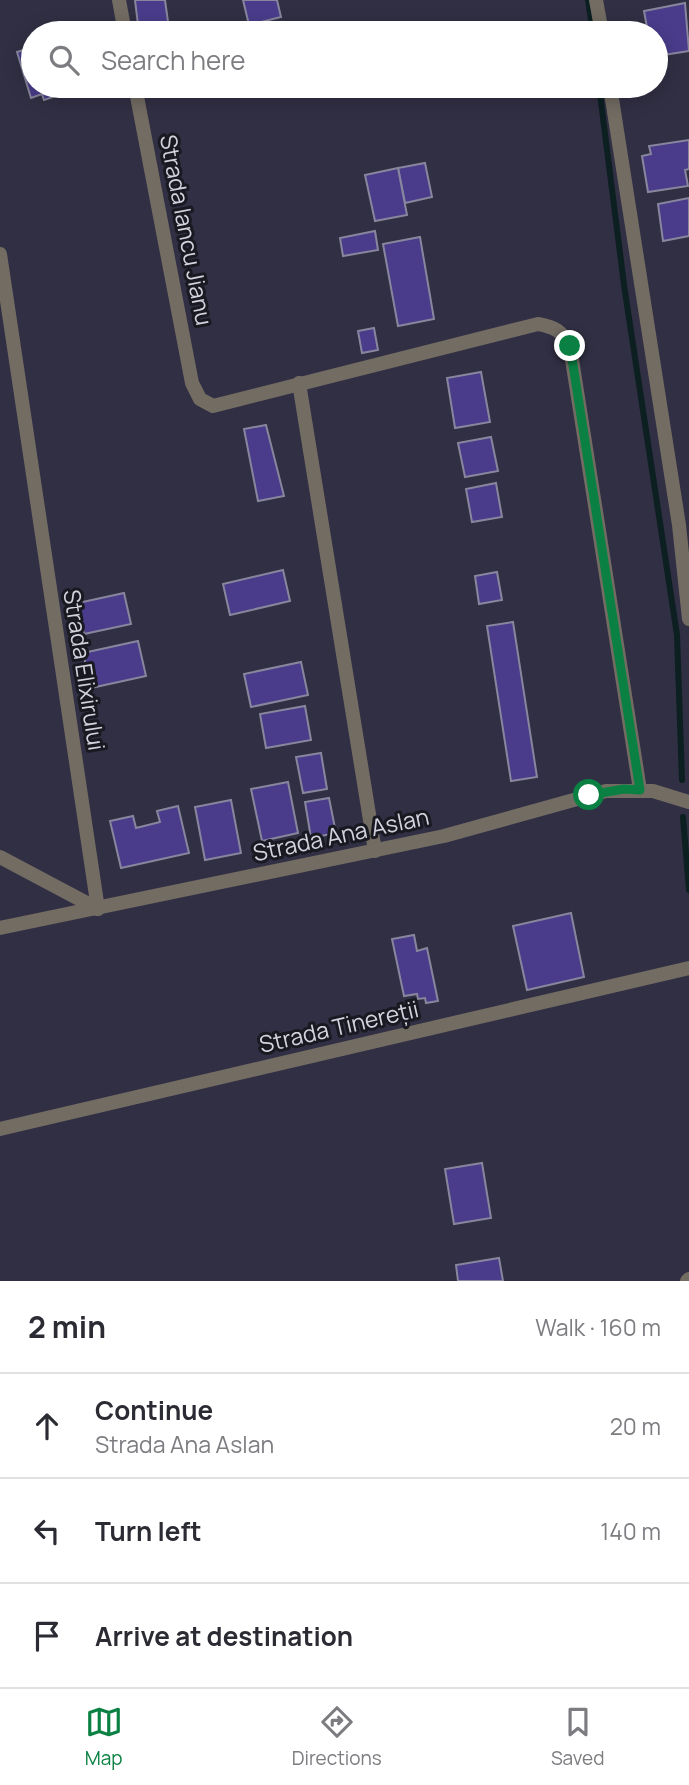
<!DOCTYPE html>
<meta charset="utf-8">
<style>
:root{--surface:#fff;--page:#f2f2f3;--text:#2b2b33;--muted:#7c7c81;--line:#e1e1e2;--accent:#0b8043}
body{margin:0;font-family:Manrope,sans-serif;background:var(--page);color:var(--text)}
.stop{position:absolute;width:21px;height:21px;margin:-16px;border:5px solid #0b8043;border-radius:50%;background:#fff}
.stop.end{background:#0b8043;border-color:#fff;box-shadow:0 2px 7px #0008}
.list{margin:0;padding:0;list-style:none}
h2{display:flex;justify-content:space-between;align-items:center;height:91px;margin:0;padding:0 28px;font-size:30px}
h2 small{font-size:23px;font-weight:400;color:var(--muted)}
.list li{display:grid;grid-template-columns:46px 1fr auto;gap:21px;align-items:center;box-sizing:border-box;height:105px;padding:0 28px;border-top:2px solid var(--line)}
.list b{display:block;font-size:26px;white-space:nowrap}
.list p{margin:0;font-size:23px;white-space:nowrap;color:var(--muted)}
.list em{font-size:23px;font-style:normal;color:var(--muted)}
.icon{flex:none;width:38px;height:38px;fill:none;stroke:currentColor;stroke-width:2;stroke-linecap:round;stroke-linejoin:round}
.map{position:relative;flex:none;width:689px;height:1281px;overflow:hidden}
.search{position:absolute;background:var(--surface);box-shadow:0 4px 18px #0003;left:21px;right:21px;top:21px;height:77px;display:flex;align-items:center;gap:18px;box-sizing:border-box;padding:0 24px;border-radius:38px;color:var(--muted);font-size:26px}
.sheet{height:406px;background:var(--surface)}
nav{display:flex;justify-content:space-around;align-items:center;box-sizing:border-box;height:98px;border-top:2px solid var(--line);background:var(--surface);font-size:19px;color:var(--muted)}
nav a{display:grid;justify-items:center;gap:4px}
nav .on{color:var(--accent)}
.map>svg:first-child{display:block}
</style>
<div class="map">
<svg width="689" height="1281" viewBox="0 0 689 1281">
<rect width="100%" height="100%" fill="#312f43"/>
<g fill="none" stroke-linecap="round" stroke-linejoin="round">
<g stroke="#0c1f21" stroke-width="6">
<path d="M588 0 593 33"/>
<path d="M599 86 624 285 677 635 682 780"/>
<path d="M683 817 689 890"/>
</g>
</g>
<g fill="#4a3c8b" stroke="#87869d" stroke-width="2">
<path d="M135 0H165L169 29 139 33Z"/>
<path d="M243 0H277L281 17 249 25Z"/>
<path d="M685 3 689 51 663 55 660 39 656 40V33H648L644 11Z"/>
<path d="M33 47V86H69L63 88 65 93 44 100 42 94 31 98 17 52Z"/>
<path d="M689 140V169L685 170 688 186 648 192 642 156 651 154 649 146Z"/>
<path d="M425 163 432 197 405 203 398 168Z"/>
<path d="M398 168 407 215 375 221 365 175Z"/>
<path d="M689 198V236L663 241 658 204Z"/>
<path d="M375 231 378 250 343 256 340 238Z"/>
<path d="M420 237 434 319 398 326 383 244Z"/>
<path d="M374 328 378 350 362 353 358 331Z"/>
<path d="M481 372 490 422 455 428 447 378Z"/>
<path d="M266 425 284 496 258 501 244 429Z"/>
<path d="M491 437 498 471 465 477 458 443Z"/>
<path d="M496 483 502 517 472 522 466 489Z"/>
<path d="M283 570 290 601 230 615 223 584Z"/>
<path d="M497 572 502 600 479 604 475 576Z"/>
<path d="M124 593 131 624 84 634 78 603Z"/>
<path d="M513 622 537 777 511 781 487 626Z"/>
<path d="M138 641 146 676 91 688 83 653Z"/>
<path d="M301 662 308 695 251 707 244 674Z"/>
<path d="M305 706 311 740 266 748 260 714Z"/>
<path d="M321 753 327 789 303 793 296 757Z"/>
<path d="M288 782 298 833 262 841 251 789Z"/>
<path d="M329 798 336 833 311 838 305 802Z"/>
<path d="M231 800 241 853 205 860 195 807Z"/>
<path d="M178 806 189 853 121 868 110 821 133 816 136 828 160 822 157 811Z"/>
<path d="M571 913 584 977 527 990 513 926Z"/>
<path d="M414 935 417 951 427 948 438 1001 426 1003 425 998 418 999 417 994 404 996 392 939Z"/>
<path d="M482 1163 491 1218 454 1224 445 1169Z"/>
<path d="M499 1258 503 1281H458L456 1265Z"/>
</g>
<g fill="none" stroke-linecap="round" stroke-linejoin="round">
<g stroke="#726c63" stroke-width="14">
<path d="M119 0 125 33"/>
<path d="M596 0 602 33"/>
<path d="M135 86 192 383 200 399 213 406 538 324C555 327 562 331 570 347L640 790"/>
<path d="M610 86 679 525 689 619"/>
<path d="M0 254 98 909"/>
<path d="M299 383 375 851"/>
<path d="M0 857 98 909"/>
<path d="M0 928 444 836 606 791H653L689 802"/>
<path d="M0 1129 689 968"/>
<path d="M687 1281 689 1279"/>
</g>
</g>
<g fill="none" stroke-linecap="round" stroke-linejoin="round">
<path stroke="#0b8043" stroke-width="9" d="M570 346 640 790 624 789 589 795"/>
</g>
<g text-anchor="middle" stroke-width="6" stroke-linejoin="round" paint-order="stroke">
<g font-size="23" fill="#d3d2df" stroke="#191921">
<text transform="translate(186 230) rotate(79)" y="8">Strada Iancu Jianu</text>
<text transform="translate(84 670) rotate(81)" y="8">Strada Elixirului</text>
<text transform="translate(341 835) rotate(-12)" y="8">Strada Ana Aslan</text>
<text transform="translate(339 1027) rotate(-13)" y="8">Strada Tinereții</text>
</g>
</g>
</svg>
<div class="stop" style="left:589px;top:795px"></div>
<div class="stop end" style="left:570px;top:346px"></div>
<div class="search"><svg class="icon" aria-label="search" viewBox="0 0 24 24"><circle cx="10" cy="10" r="6"/><path d="M15 15l6 6"/></svg>Search here</div>
</div>
<section class="sheet">
<h2>2 min<small>Walk · 160 m</small></h2>
<ul class="list">
<li><svg class="icon" aria-label="ahead" viewBox="0 0 24 24"><path d="M12 20V5M6 11l6-6 6 6"/></svg><div><b>Continue</b><p>Strada Ana Aslan</p></div><em>20 m</em></li>
<li><svg class="icon" aria-label="left" viewBox="0 0 24 24"><path d="M17 20v-9H6M10 6l-5 5 5 5"/></svg><div><b>Turn left</b></div><em>140 m</em></li>
<li><svg class="icon" aria-label="arrive" viewBox="0 0 24 24"><path d="M6 21V4h12l-3 4 3 4H6"/></svg><div><b>Arrive at destination</b></div></li>
</ul>
</section>
<nav>
<a class="on"><svg class="icon" aria-label="map" viewBox="0 0 24 24"><path d="M3 6l6-2 6 2 6-2v14l-6 2-6-2-6 2zM9 4v14M15 6v14"/></svg>Map</a>
<a><svg class="icon" aria-label="directions" viewBox="0 0 24 24"><path d="M12 3l9 9-9 9-9-9zM9 14v-3h6M13 9l2 2-2 2"/></svg>Directions</a>
<a><svg class="icon" aria-label="saved" viewBox="0 0 24 24"><path d="M7 4h10v16l-5-4-5 4z"/></svg>Saved</a>
</nav>
